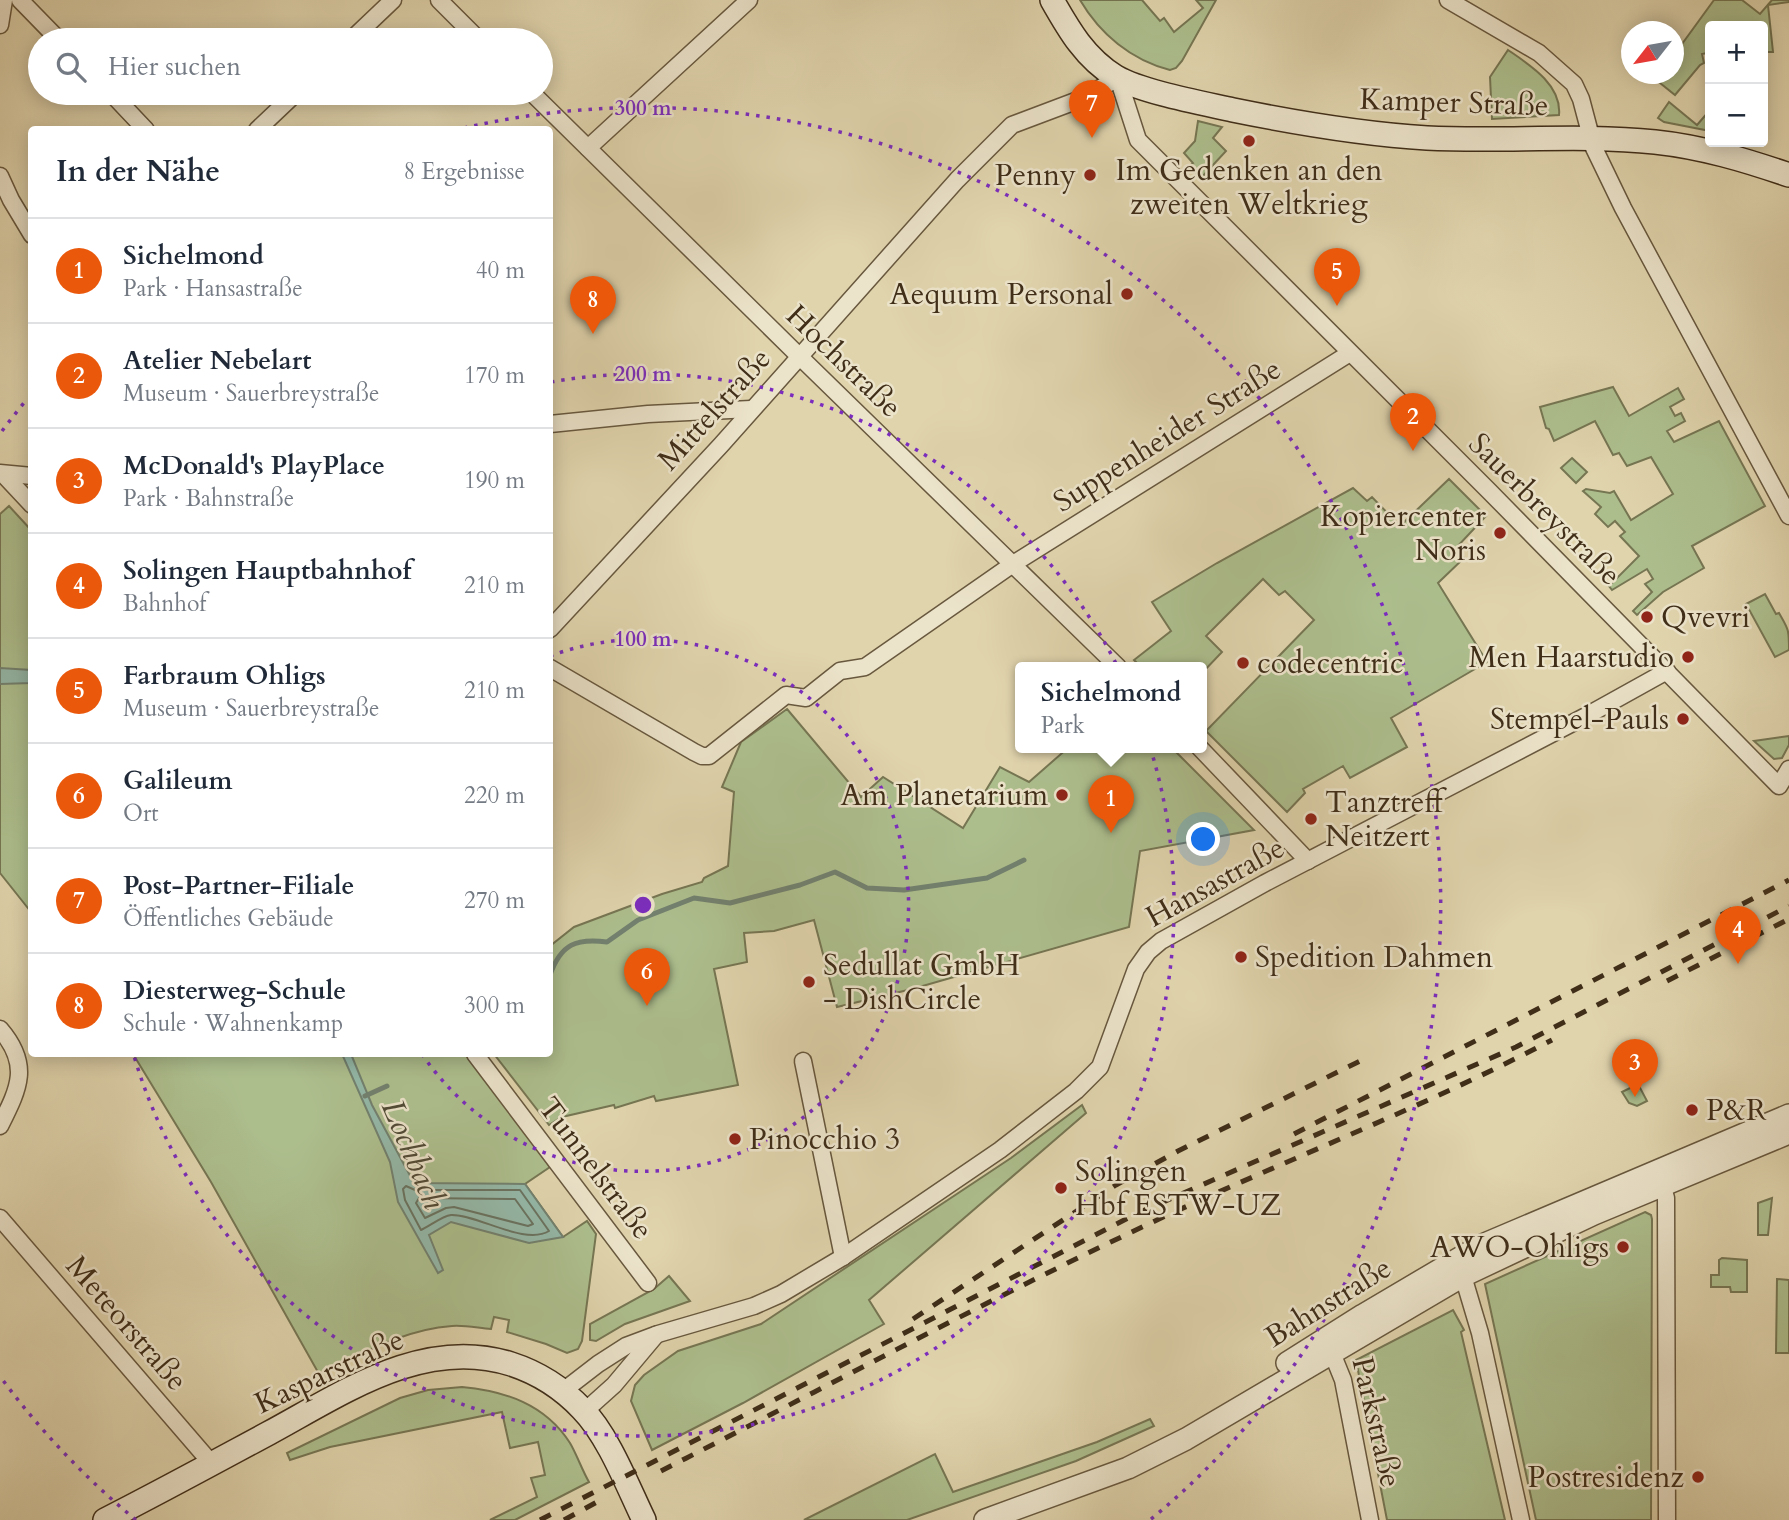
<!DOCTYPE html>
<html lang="de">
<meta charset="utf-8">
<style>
:root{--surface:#fff;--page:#f2f2f3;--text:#1f2937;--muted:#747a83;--line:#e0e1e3;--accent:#ea580c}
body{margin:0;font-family:Cardo,serif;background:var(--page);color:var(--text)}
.controls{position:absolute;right:21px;top:21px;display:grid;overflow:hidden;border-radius:7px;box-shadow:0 4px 18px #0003}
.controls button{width:63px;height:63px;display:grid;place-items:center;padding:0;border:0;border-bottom:2px solid var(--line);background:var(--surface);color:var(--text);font:35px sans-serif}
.compass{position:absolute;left:1621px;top:21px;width:63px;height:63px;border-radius:50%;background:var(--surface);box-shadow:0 4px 18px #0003;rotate:239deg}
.you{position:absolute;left:1204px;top:840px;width:24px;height:24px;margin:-18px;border:5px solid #fff;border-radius:50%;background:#1a73e8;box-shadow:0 0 0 10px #1a73e833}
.badge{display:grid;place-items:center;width:46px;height:46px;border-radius:50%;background:var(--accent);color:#fff;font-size:23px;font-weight:700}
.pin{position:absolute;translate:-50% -58px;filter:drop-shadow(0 2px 4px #0008)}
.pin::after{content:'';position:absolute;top:37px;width:24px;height:21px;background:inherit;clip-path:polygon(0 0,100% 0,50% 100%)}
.popup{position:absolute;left:1015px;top:662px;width:192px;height:91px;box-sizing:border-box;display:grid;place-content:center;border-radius:7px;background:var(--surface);filter:drop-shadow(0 2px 5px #0005);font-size:23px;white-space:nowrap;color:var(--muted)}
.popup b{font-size:26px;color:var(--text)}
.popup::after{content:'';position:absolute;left:50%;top:100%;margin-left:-14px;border:14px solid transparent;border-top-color:var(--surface)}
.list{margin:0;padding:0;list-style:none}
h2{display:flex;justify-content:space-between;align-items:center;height:91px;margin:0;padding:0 28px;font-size:30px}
h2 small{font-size:23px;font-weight:400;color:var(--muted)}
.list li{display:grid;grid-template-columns:46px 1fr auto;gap:21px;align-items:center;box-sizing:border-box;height:105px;padding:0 28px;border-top:2px solid var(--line)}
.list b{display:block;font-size:26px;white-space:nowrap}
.list p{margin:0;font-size:23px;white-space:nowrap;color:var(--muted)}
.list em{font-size:23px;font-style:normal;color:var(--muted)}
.icon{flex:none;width:38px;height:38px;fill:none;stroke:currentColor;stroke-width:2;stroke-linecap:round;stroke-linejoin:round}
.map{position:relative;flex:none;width:1789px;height:1520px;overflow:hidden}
.search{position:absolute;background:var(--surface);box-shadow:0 4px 18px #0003;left:28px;top:28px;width:525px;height:77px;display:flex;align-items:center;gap:18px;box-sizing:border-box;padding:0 24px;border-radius:38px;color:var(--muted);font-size:26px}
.panel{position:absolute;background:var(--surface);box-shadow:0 4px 18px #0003;left:28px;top:126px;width:525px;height:931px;border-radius:7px}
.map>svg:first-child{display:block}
</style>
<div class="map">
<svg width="1789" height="1520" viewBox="0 0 1789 1520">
<rect width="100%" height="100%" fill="#e0d4ad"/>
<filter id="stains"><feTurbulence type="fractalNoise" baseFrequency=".00286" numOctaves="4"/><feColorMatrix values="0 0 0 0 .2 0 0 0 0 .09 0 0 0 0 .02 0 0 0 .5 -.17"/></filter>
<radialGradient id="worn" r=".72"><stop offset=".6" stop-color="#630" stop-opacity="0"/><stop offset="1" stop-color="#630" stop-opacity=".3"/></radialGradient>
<g fill="#adbe8d" stroke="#767653" stroke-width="2">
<path d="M1080 0H1142L1160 21 1164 18 1174 32 1203 8 1196 0H1216L1182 61 1176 68 1170 70C1131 60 1100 34 1080 0Z"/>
<path d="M1714 0H1742L1760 14 1772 0H1789V2L1768 5 1773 52H1763V26H1710V56L1707 53 1702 54 1704 63 1700 65 1675 95 1655 79 1660 74H1674V55Z"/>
<path d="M1508 50C1530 65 1562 85 1559 115L1492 119 1490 77Z"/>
<path d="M1669 102 1697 125 1710 110V131L1664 122 1658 118Z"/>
<path d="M1198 121 1222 127 1213 138 1226 151 1201 178 1189 166 1193 163 1184 153 1195 141Z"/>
<path d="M1613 387 1629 416 1678 388 1684 399 1670 407 1675 416 1681 413 1685 421 1667 431 1674 442 1719 421 1765 506 1692 546 1704 568 1663 592 1637 615 1633 611 1652 592 1645 584 1653 579 1647 569 1612 590 1609 586 1639 556 1620 536 1625 532 1615 521 1608 527 1595 514 1601 507 1583 491 1586 489 1610 493 1614 491 1631 520 1673 494 1651 457 1627 466 1619 453 1613 455 1595 421 1554 441 1549 429 1546 428 1540 407Z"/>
<path d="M1572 458 1587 472 1576 483 1561 468Z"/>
<path d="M1449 479 1486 516 1455 549 1464 558 1438 583 1487 662 1391 718 1407 747 1350 778 1343 766 1303 789 1305 793 1287 812 1206 731 1314 620 1285 591 1279 595 1263 579 1206 636 1222 652 1202 673V667H1141L1134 660 1171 631 1152 602 1217 563 1353 488 1367 501 1372 497 1400 526Z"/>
<path d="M9 506 31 530V912L0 873V514Z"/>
<path d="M1765 594 1776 614 1779 613C1788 629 1789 628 1789 650L1775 657 1746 604Z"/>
<path d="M787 709 861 797 883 777 963 828 1000 767 1029 782 1069 747H1171L1254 830 1140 851 1129 927 912 989 837 1007 814 920 774 931 744 933 747 962 714 969 738 1085 656 1101 654 1096 615 1108 614 1105 562 1117 549 1125 494 1054H550V946L574 927 662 894 702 882 704 878 728 866 734 792 722 787 741 742Z"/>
<path d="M1789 736V745L1782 758 1774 759 1754 741Z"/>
<path d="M133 1054H468L550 1167 525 1184 563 1237 587 1221 596 1234 582 1341 578 1349 567 1353 546 1344 507 1332 509 1320 494 1317 491 1329C478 1328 465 1325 452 1326 405 1329 361 1354 319 1374L211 1182Z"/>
<path d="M1638 1084 1647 1101 1637 1106 1629 1103 1622 1092Z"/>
<path d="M1082 1105 1086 1113 869 1300 884 1324 743 1403 652 1450 631 1401 635 1385 644 1375 678 1351 761 1324 1011 1158Z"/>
<path d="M1772 1198 1768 1235H1758V1203Z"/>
<path d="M1645 1212 1651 1215 1652 1219 1651 1520H1536L1485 1284Z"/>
<path d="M1722 1258 1747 1260V1292H1731L1730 1287H1711V1275H1719V1260Z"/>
<path d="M669 1276 690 1301 625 1324 596 1341 590 1340V1324L654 1289Z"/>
<path d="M1777 1279 1789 1280V1353H1776Z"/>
<path d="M1453 1310 1464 1330 1461 1332 1505 1520H1387L1356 1360Z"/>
<path d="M462 1387C505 1391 545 1404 570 1443 577 1455 582 1470 589 1482L515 1520H490L537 1497 531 1478 545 1475 538 1442 510 1448 502 1412 330 1447 290 1460 287 1453 400 1398 428 1390Z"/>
<path d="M1150 1419 1154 1426 1076 1461 907 1520H804L935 1454 953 1492 1097 1442Z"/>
</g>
<g fill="#94b8a8" stroke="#72816f" stroke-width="2">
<path d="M0 668 31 670V683L0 684Z"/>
<path d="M342 1054H351L372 1105 414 1183 525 1184 563 1237 529 1243 451 1222 429 1235 443 1270 438 1273 398 1202 390 1162Z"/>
</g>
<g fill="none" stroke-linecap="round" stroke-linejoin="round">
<g stroke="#6a7360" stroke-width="2">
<path d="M406 1186 415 1190H520L549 1231C525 1246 477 1214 451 1215 442 1216 430 1226 421 1230L405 1200 403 1189Z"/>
<path d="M419 1198 515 1199 533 1224 528 1226 454 1207 446 1208 425 1218 416 1203Z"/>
</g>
<g stroke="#72816f" stroke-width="5">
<path d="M550 975C561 944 576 938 607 942L638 920 694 898 730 903 800 885 835 872 867 888 904 890 987 878 1024 860"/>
<path d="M365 1096 387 1086"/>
</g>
<defs>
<g id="minor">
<path d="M20 0 59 40"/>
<path d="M439 0 479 40"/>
<path d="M1448 0 1539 53 1574 84 1581 99 1594 148 1623 208 1789 516"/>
<path d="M0 25 4 0"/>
<path d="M351 40 393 0"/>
<path d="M111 93 146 130"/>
<path d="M532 93 799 356 1118 667"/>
<path d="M257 130 296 93"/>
<path d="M588 148 749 0"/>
<path d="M0 176 11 200 32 235"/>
<path d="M550 424 648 414 751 409"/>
<path d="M0 473 32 476"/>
<path d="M3 474 32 505"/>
<path d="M550 629 721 445 957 180 1012 125 1081 99 1118 78 1138 140 1489 491 1779 786 1789 769"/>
<path d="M550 668 694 752 702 756H709L786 695 806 698 840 671 865 667 1013 564 1350 353"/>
<path d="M1199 747 1308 861"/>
<path d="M0 1029C31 1065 19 1088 0 1126"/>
<path d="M475 1054 648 1283"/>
<path d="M803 1061 843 1257"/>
<path d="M1660 1177 1666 1198 1667 1520"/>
<path d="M0 1218 212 1464"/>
<path d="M1468 1266 1463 1276 1480 1333 1521 1520"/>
<path d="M1328 1343 1343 1380 1370 1520"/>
<path d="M563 1391 598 1364 626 1346 658 1334 754 1306 781 1294 843 1257 1000 1150 1076 1091 1100 1067 1136 969 1148 952 1161 941 1265 883 1586 716 1667 671"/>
<path d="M585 1411 614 1385 656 1335"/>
</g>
<g id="tertiary">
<path d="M1287 1363 1363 1315 1480 1246 1789 1115"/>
<path d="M985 1520 1128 1468 1186 1439 1463 1276 1594 1214 1789 1133"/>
</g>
<g id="secondary">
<path d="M1052 0C1069 30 1085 58 1116 77 1142 92 1202 103 1233 110 1297 123 1362 134 1427 138 1503 142 1580 134 1655 142 1702 147 1745 160 1789 175"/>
<path d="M105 1520C160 1492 215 1462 269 1433 343 1393 424 1336 511 1364 539 1373 562 1388 582 1409 608 1435 628 1487 644 1520"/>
</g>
</defs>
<use href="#minor" stroke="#68583e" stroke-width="19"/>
<use href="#tertiary" stroke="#68583e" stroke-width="24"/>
<use href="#secondary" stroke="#402e19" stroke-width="26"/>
<use href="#minor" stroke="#ebe3ca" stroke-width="16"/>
<use href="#tertiary" stroke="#ebe3ca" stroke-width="21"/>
<use href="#secondary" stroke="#ebe3ca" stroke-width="23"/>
<g stroke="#402e19" stroke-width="5" stroke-dasharray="12 12" stroke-linecap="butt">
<path d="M1667 981 1789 919"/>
<path d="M1294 1134 1789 880"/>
<path d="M913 1319 1116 1185 1178 1151 1364 1059"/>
<path d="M661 1471C826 1387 989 1299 1157 1220 1288 1159 1424 1107 1552 1040"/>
<path d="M540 1520 1138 1213 1516 1047 1789 906"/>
<path d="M564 1520 606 1497"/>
</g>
</g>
<g fill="none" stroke="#7b2cbf" stroke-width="3.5" stroke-dasharray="3.5 7">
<path d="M550 656A266 266 0 1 1 422 1054"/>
<path d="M551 382A531 531 0 1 1 134 1056"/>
<path d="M136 1520A797 797 0 0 1 2 1379M2 431A797 797 0 0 1 28 398M464 128A797 797 0 0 1 1150 1520"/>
</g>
<g fill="#8f2418" stroke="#ebe3ca" stroke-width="2.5">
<circle cx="1249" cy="141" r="7"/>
<circle cx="1090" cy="175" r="7"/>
<circle cx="1127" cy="294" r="7"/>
<circle cx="1500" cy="533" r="7"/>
<circle cx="1647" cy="617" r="7"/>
<circle cx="1688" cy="657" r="7"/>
<circle cx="1243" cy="663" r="7"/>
<circle cx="1683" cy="719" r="7"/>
<circle cx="1062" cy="795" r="7"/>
<circle cx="1311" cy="819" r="7"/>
<circle cx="1241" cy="957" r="7"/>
<circle cx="809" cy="982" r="7"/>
<circle cx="1692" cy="1110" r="7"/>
<circle cx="735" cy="1139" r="7"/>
<circle cx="1061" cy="1188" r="7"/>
<circle cx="1623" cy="1247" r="7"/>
<circle cx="1698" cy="1477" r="7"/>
</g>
<g text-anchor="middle" stroke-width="5" stroke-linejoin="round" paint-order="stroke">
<g font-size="30" fill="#402e19" stroke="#ebe3ca">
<text transform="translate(1454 102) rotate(2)" y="10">Kamper Straße</text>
<text transform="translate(844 361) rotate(44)" y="10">Hochstraße</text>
<text transform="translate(714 409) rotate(-48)" y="10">Mittelstraße</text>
<text transform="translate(1167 435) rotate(-32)" y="10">Suppenheider Straße</text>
<text transform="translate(1545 509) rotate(45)" y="10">Sauerbreystraße</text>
<text transform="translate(1215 882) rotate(-29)" y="10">Hansastraße</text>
<text transform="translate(596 1168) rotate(53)" y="10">Tunnelstraße</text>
<text transform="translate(1328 1302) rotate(-32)" y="10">Bahnstraße</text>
<text transform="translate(127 1323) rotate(49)" y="10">Meteorstraße</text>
<text transform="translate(329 1371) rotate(-25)" y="10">Kasparstraße</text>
<text transform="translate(1377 1422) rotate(77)" y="10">Parkstraße</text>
</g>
<g font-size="30" fill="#402e19" stroke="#ebe3ca" text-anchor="end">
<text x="1249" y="180" text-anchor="middle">Im Gedenken an den<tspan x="1249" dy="34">zweiten Weltkrieg</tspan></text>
<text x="1076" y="185">Penny</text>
<text x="1113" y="304">Aequum Personal</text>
<text x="1486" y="526">Kopiercenter<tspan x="1486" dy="34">Noris</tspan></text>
<text x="1661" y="627" text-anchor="start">Qvevri</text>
<text x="1674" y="667">Men Haarstudio</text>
<text x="1257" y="673" text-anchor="start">codecentric</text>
<text x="1669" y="729">Stempel-Pauls</text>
<text x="1048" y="805">Am Planetarium</text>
<text x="1325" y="812" text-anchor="start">Tanztreff<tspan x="1325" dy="34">Neitzert</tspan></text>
<text x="1255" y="967" text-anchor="start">Spedition Dahmen</text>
<text x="823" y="975" text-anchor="start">Sedullat GmbH<tspan x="823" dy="34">- DishCircle</tspan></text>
<text x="1706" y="1120" text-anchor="start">P&amp;R</text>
<text x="749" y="1149" text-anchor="start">Pinocchio 3</text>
<text x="1075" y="1181" text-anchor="start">Solingen<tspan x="1075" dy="34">Hbf ESTW-UZ</tspan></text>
<text x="1609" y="1257">AWO-Ohligs</text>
<text x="1684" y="1487">Postresidenz</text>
</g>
<g font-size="32" font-style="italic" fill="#514a36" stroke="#ebe3ca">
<text transform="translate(414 1154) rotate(67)" y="11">Lochbach</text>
</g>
</g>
<circle cx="643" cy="905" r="10" fill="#7b2cbf" stroke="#ebe3ca" stroke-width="3.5"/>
<g font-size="21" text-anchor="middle" font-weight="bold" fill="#7b2cbf" stroke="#ebe3ca" stroke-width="5" stroke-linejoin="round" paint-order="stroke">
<text x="643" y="115">300 m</text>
<text x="643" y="381">200 m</text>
<text x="643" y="646">100 m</text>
</g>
<rect width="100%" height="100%" filter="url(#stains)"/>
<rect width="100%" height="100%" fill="url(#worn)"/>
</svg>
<div class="controls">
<button>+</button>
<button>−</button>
</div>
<svg class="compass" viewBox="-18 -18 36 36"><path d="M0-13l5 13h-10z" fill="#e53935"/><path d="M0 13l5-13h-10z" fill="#747a83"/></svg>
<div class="you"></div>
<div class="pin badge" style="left:1111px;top:833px">1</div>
<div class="popup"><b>Sichelmond</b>Park</div>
<div class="pin badge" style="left:1413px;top:451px">2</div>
<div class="pin badge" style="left:1635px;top:1097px">3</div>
<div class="pin badge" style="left:1738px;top:964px">4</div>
<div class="pin badge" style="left:1337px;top:306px">5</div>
<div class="pin badge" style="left:647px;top:1006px">6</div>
<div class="pin badge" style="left:1092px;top:138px">7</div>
<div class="pin badge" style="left:593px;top:334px">8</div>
<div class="search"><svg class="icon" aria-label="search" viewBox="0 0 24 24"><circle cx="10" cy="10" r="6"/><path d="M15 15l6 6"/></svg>Hier suchen</div>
<section class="panel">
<h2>In der Nähe<small>8 Ergebnisse</small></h2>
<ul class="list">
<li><span class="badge">1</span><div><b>Sichelmond</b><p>Park · Hansastraße</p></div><em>40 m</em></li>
<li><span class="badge">2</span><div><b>Atelier Nebelart</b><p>Museum · Sauerbreystraße</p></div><em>170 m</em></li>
<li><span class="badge">3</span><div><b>McDonald's PlayPlace</b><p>Park · Bahnstraße</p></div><em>190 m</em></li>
<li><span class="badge">4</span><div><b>Solingen Hauptbahnhof</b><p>Bahnhof</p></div><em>210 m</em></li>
<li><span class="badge">5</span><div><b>Farbraum Ohligs</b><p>Museum · Sauerbreystraße</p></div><em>210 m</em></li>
<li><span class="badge">6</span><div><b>Galileum</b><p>Ort</p></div><em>220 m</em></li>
<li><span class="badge">7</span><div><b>Post-Partner-Filiale</b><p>Öffentliches Gebäude</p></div><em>270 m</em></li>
<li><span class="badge">8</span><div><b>Diesterweg-Schule</b><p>Schule · Wahnenkamp</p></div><em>300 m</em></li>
</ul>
</section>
</div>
